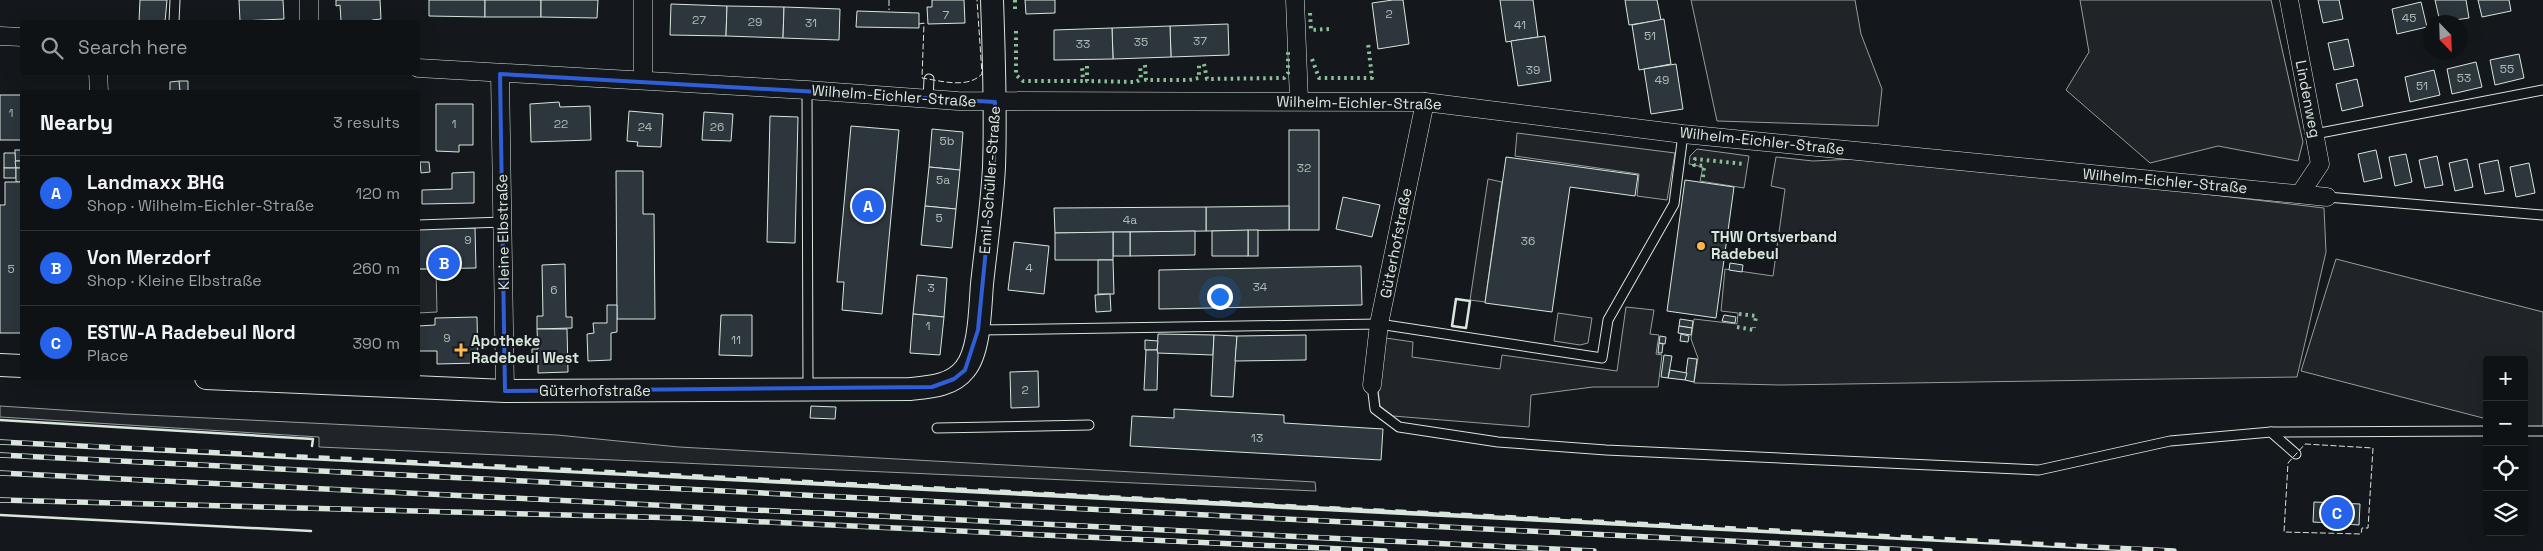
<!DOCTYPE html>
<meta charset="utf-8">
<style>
:root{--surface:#0f1215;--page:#181b1e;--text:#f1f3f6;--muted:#9b9ea0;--line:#2f3234;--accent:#2563eb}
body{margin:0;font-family:"Space Grotesk",sans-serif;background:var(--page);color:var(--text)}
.controls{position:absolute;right:15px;bottom:15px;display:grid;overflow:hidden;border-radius:5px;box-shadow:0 5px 20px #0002}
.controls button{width:45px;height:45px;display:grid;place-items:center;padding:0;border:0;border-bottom:1px solid var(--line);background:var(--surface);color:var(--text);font:25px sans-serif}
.compass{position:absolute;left:2423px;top:15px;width:45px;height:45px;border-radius:50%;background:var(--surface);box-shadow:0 5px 20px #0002;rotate:157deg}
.you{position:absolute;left:1219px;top:296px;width:18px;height:18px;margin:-12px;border:4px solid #fff;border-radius:50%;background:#1a73e8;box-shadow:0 0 0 8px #1a73e833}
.badge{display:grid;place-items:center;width:32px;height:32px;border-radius:50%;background:var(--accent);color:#fff;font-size:16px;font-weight:700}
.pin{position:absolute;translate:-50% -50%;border:2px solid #fff;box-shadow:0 1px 5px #0006}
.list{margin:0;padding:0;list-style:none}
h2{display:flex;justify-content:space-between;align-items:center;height:65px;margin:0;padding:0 20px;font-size:21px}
h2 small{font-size:16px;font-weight:400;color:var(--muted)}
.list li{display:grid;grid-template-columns:32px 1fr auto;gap:15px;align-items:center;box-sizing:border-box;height:75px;padding:0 20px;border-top:1px solid var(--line)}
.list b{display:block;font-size:19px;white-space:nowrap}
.list p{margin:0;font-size:16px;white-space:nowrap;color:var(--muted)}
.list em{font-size:16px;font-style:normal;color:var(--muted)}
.icon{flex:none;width:28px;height:28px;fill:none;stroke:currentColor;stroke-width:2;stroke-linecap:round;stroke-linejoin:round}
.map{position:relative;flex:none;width:2543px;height:551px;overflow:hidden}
.search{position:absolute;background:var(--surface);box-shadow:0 5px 20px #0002;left:20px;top:20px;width:400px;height:55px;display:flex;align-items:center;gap:12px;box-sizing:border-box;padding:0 18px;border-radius:5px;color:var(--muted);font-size:19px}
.panel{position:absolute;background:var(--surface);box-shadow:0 5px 20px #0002;left:20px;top:90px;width:400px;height:290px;border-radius:5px}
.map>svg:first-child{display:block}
</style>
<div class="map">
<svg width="2543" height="551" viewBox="0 0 2543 551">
<rect width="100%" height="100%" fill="#14181c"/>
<g fill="#202428" stroke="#939e99">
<path d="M1691 0H1855L1861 34 1882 89 1878 126 1717 121Z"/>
<path d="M2080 0H2271L2303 142 2298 161 2218 146 2150 163 2066 90 2089 52Z"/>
<path d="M1517 133 1675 153 1667 200 1637 196 1639 174 1515 156Z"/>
<path d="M1697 149 1749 156 1744 188 1700 181 1703 167 1689 164 1690 156Z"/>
<path d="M1776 157 1813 161 1855 159 2017 172 2324 208 2326 252 2297 377 1780 385 1694 383 1698 358 1691 339 1694 319 1737 324 1738 313 1721 311 1725 269 1773 276 1785 189 1771 186Z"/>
<path d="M1488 179 1502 182 1485 302 1470 300Z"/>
<path d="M2336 259 2543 312V435L2524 430V360H2487V419L2301 371Z"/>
<path d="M418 269H436L437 312 418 313Z"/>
<path d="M1626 307 1654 310 1650 334 1659 335 1656 354 1662 355 1658 387H1593L1531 395 1529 427 1393 416 1380 406 1378 389 1386 338 1413 342 1412 357 1500 369 1502 355 1617 371Z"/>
<path d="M1558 313 1592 318 1588 343 1580 345 1554 341Z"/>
<path d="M0 406 125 414 557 435 679 447 1315 482 1316 491 319 447V437L0 417Z"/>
</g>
<g fill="#2c363c" stroke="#d8e6dc">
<path d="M140 0H167L165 22 139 21Z"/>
<path d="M239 0H283L284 19 240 21Z"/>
<path d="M336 0H380L381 19 372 20V22L341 21 340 5 336 6Z"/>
<path d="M429 0H485V17L429 16Z"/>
<rect x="485" y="0" width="56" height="17"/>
<path d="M541 0H598L597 18 541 17Z"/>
<path d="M932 0H964L965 23 928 24 927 7H932Z"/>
<path d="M1025 0H1055V13L1026 14Z"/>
<path d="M1393 0H1403L1409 44 1378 49 1372 3Z"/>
<path d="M1500 0H1533L1538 37 1506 42Z"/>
<path d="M1625 0H1657L1661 20 1629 25Z"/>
<path d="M2318 0H2339L2343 19 2323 23Z"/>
<path d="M2435 0H2466L2469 18 2440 22Z"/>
<path d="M2478 0H2509L2511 11 2482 17Z"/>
<path d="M2421 2 2427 27 2397 34 2392 9Z"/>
<path d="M671 4 727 6 726 36 670 35Z"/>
<path d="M727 6 784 7 783 38 726 36Z"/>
<path d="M784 7 840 9 839 40 783 38Z"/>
<path d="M857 11 919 13V28L856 27Z"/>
<path d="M1664 19 1671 64 1639 70 1632 25Z"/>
<path d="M1228 24 1229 55 1171 57 1170 26Z"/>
<path d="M1170 26 1171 57 1113 59 1112 28Z"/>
<path d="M1112 28 1113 59 1054 60V30Z"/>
<path d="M1545 36 1551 81 1518 86 1511 41Z"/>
<path d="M2348 39 2354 66 2334 70 2328 43Z"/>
<path d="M2519 54 2524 78 2495 85 2490 60Z"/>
<path d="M2476 62 2482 87 2452 94 2447 69Z"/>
<path d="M1676 64 1683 109 1651 114 1644 69Z"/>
<path d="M2434 70 2440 95 2410 102 2405 77Z"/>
<path d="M2357 79 2363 106 2342 111 2336 84Z"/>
<path d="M179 81H188V92H180Z"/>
<path d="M179 81 180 92H170V82Z"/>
<path d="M0 95H22L21 140H0Z"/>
<path d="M559 102 560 107 590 106 591 140 531 142 530 104Z"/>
<path d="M436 104H473V145H459V152L436 151Z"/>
<path d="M629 111 663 114 661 147 637 146 638 142 627 141Z"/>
<path d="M704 112 733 114 731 141 702 140Z"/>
<path d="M770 116 798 117 795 243 767 242Z"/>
<path d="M851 126 899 130 882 314 842 310 844 282H837Z"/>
<path d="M932 129 963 132 960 170 929 167Z"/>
<rect x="1289" y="130" width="30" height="100"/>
<rect x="15" y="150" width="7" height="11"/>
<path d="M2376 150 2382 178 2364 182 2358 154Z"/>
<path d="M4 153H15L16 168H4Z"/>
<path d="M2406 154 2412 182 2395 186 2389 157Z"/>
<path d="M2437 156 2443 185 2425 188 2419 160Z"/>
<path d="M1506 157 1638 175 1635 196 1570 187 1552 312 1485 303Z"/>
<path d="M2467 159 2473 187 2455 191 2449 163Z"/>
<path d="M2498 160 2504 191 2485 194 2479 164Z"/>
<path d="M15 161H22V168H16Z"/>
<path d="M420 162H429L430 172 421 173Z"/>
<path d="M2529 163 2535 193 2516 197 2510 167Z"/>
<path d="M929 167 960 170 956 209 925 206Z"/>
<rect x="4" y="168" width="12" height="10"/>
<rect x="16" y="168" width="6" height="14"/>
<path d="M616 171H643V214H654L655 319H617Z"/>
<path d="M474 172V203L422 204V190L452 189V173Z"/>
<path d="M1685 180 1734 187 1716 318 1667 311Z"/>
<path d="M5 182H22V333H0V205H5Z"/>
<path d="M1343 197 1380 205 1372 237 1336 229Z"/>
<path d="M925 206 956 209 952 248 921 245Z"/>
<path d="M1289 206V230L1206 231V207Z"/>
<path d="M1206 207V231L1055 233 1054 208Z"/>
<path d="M475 228 476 268 418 269V229Z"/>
<rect x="1248" y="230" width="10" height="26"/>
<path d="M1248 230V256H1212V231Z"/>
<path d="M1195 231V255L1130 256V232Z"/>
<rect x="1113" y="232" width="17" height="24"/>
<path d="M1113 232V260H1055V233Z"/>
<path d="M1014 242 1049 246 1044 294 1008 290Z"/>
<path d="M1098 260H1113L1114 294H1098Z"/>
<path d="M1730 263 1743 265 1742 272 1729 270Z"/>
<path d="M565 264 566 317H572V328L537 329V316H543L542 265Z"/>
<path d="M1361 266 1362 305 1159 309V270Z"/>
<path d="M917 275 947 278 944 317 913 314Z"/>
<path d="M1110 294 1111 311 1096 312 1095 295Z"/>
<path d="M607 305H617V332L611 333V360L588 361 587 334 594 333 593 323H607Z"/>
<path d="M913 314 944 317 940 355 910 353Z"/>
<path d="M721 315H752V356L719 355Z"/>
<path d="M1724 315 1736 317 1735 323 1722 321Z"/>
<path d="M477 317 478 363 437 364V351H418V326L435 325V318Z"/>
<path d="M1680 319 1693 321 1692 328 1679 326Z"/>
<path d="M1679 326 1692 328 1691 335 1678 333Z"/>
<path d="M537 329H567L568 372 538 373V359H532V349H538Z"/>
<path d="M1158 334 1214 335 1213 355 1157 353Z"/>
<path d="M1681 334 1689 336 1688 342 1680 341Z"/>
<path d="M1214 335 1237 336 1233 397 1211 396Z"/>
<path d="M1306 335V360L1235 361 1237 336Z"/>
<path d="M1660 336 1666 337 1665 344 1659 343Z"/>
<path d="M1145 340 1158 341 1157 350H1145Z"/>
<path d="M1659 343 1663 344 1662 353H1658Z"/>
<path d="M1146 350H1157L1158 354 1157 390H1144Z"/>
<path d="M1664 355 1672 356 1668 378 1661 377Z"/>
<path d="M1688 358 1697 359 1694 382 1685 380Z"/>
<path d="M1670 370 1687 373 1685 380 1668 378Z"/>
<path d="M1038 371 1039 407 1011 408 1010 372Z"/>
<path d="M811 406 836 407 835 419 810 418Z"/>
<path d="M1174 409 1284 415V423L1383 429 1381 460 1130 446 1132 416 1174 418Z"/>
<path d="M2314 502 2360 504 2359 525 2313 522Z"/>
</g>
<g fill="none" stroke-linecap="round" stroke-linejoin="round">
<defs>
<g id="service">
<path d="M174 22 175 0"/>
<path d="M807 90 808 390"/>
<path d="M928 99 929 79"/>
<path d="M2315 134 2543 90"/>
<path d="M2327 197 2543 215"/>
<path d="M418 225 503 222"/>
<path d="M978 330 1379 324 1602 358 1608 320 1674 204 1683 134"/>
<path d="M1372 385 1375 409 1399 427 1498 442 1606 450 2039 470 2170 441 2271 432 2296 454"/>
<path d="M937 428 1089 425"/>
<path d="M2524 431H2543"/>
<path d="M2271 432 2487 431"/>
</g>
<g id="minor">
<path d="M309 0V22"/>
<path d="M643 0V80"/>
<path d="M1295 0 1299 100"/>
<path d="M2289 0 2320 164 2300 194"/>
<path d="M0 36 22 37"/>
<path d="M418 68 807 90 958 101 1425 102 1683 134 2327 197"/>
<path d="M98 72 99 92"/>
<path d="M500 74 505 391"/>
<path d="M1372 385 1379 324 1425 102"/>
</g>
<g id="tertiary">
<path d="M0 365 22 366"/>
<path d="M206 378 505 391 910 389C930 387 952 386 965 369 980 351 980 308 982 284 986 246 992 206 994 167 996 111 994 56 992 0"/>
</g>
</defs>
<use href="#service" stroke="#d8e6dc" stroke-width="11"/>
<use href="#minor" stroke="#d8e6dc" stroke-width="19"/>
<use href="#tertiary" stroke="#d8e6dc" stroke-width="24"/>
<use href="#service" stroke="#14181c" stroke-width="9"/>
<use href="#minor" stroke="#14181c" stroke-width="18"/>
<use href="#tertiary" stroke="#14181c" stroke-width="22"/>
<defs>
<g id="rail">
<path d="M0 442C725 475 1450 508 2174 551"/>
<path d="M0 455 1930 551"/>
<path d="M0 473 1594 551"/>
<path d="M0 500 681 518 1385 551"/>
</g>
</defs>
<use href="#rail" stroke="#d8e6dc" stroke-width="5.5"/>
<use href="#rail" stroke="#14181c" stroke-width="4" stroke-dasharray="11" stroke-linecap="butt"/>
<g stroke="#8ac095" stroke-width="4" stroke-dasharray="2.5 4" stroke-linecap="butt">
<path d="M1015 0V12"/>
<path d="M1310 13 1311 30 1329 29"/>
<path d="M1016 31V75L1023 81H1083L1082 66"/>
<path d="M1312 59 1319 78H1372L1368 43"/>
<path d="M1204 64 1207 79 1284 78 1288 73V49"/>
<path d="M1145 65 1146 80H1189L1199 78V64"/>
<path d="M1087 66V81L1136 82 1141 79 1140 65"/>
<path d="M1703 177 1704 166 1694 165 1695 159 1745 164"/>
<path d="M1739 314 1756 316 1755 323"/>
<path d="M1737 327 1754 330V327"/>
</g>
<g stroke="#d8e6dc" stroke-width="1" stroke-dasharray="6 2.5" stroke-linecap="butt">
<path d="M889 0V10"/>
<path d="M919 24 924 23 922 78C942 81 967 89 982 74L977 0"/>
<path d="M2305 444 2373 448 2368 528H2362L2361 534 2284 532 2288 463Z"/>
</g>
<g stroke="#d8e6dc" stroke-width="2.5">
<path d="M1456 299 1470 301 1466 328 1452 326Z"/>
<path d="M0 420 313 439 312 446"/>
<path d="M0 515 311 531"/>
</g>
</g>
<path fill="none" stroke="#305dd8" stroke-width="4" stroke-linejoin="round" d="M500 74 995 102 994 168 978 330 965 370 954 379 932 387 505 391Z"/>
<g fill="#ffb74d" stroke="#14181c" stroke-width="2">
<circle cx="1701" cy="246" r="5"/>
<path d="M458.5 342.5h5v5h5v5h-5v5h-5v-5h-5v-5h5z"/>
</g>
<g text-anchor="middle" stroke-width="4" stroke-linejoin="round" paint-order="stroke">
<g font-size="12" fill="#adbab4">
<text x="1389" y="18">2</text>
<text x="946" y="19">7</text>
<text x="2409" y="22">45</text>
<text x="699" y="24">27</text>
<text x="755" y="26">29</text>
<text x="811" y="27">31</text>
<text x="1520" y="29">41</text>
<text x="1650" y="40">51</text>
<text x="1200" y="45">37</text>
<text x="1141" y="46">35</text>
<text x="1083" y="48">33</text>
<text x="2507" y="73">55</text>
<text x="1533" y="74">39</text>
<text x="2464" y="82">53</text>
<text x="1662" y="84">49</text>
<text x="2422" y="90">51</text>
<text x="11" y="117">1</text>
<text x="454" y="128">1</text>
<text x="561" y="128">22</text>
<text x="645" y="131">24</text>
<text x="717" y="131">26</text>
<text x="947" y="145">5b</text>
<text x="1304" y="172">32</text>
<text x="943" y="184">5a</text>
<text x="939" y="222">5</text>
<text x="1130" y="224">4a</text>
<text x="468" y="244">9</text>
<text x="1528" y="245">36</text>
<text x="1029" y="272">4</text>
<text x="11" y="273">5</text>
<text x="1260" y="291">34</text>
<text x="931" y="292">3</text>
<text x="554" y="294">6</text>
<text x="928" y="330">1</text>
<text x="447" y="342">9</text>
<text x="736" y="344">11</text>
<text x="1025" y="394">2</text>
<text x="1257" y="442">13</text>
</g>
<g font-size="15" fill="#d8e6dc" stroke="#14181c">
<text transform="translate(894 96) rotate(4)" y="5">Wilhelm-Eichler-Straße</text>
<text transform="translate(2308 99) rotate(79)" y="5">Lindenweg</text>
<text transform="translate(1359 103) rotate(1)" y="5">Wilhelm-Eichler-Straße</text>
<text transform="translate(1762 141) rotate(6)" y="5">Wilhelm-Eichler-Straße</text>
<text transform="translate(990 180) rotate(-86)" y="5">Emil-Schüller-Straße</text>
<text transform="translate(2165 181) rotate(5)" y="5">Wilhelm-Eichler-Straße</text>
<text transform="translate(503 232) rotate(-91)" y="5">Kleine Elbstraße</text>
<text transform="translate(1396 243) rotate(-79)" y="5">Güterhofstraße</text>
<text x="595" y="396">Güterhofstraße</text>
</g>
<g font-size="15" font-weight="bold" fill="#d8e6dc" stroke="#14181c" text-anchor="start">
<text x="1711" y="242">THW Ortsverband<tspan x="1711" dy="17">Radebeul</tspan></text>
<text x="471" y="346">Apotheke<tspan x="471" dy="17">Radebeul West</tspan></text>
</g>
</g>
</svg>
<div class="controls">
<button>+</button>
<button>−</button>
<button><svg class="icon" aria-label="locate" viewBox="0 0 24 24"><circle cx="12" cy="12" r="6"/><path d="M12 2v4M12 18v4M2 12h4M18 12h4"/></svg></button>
<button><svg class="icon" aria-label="layers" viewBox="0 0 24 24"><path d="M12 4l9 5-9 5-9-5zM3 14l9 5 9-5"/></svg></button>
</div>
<svg class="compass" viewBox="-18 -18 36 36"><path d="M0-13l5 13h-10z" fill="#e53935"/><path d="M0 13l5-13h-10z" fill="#9b9ea0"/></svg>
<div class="you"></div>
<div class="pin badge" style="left:868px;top:206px">A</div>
<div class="pin badge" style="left:444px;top:263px">B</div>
<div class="pin badge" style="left:2337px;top:513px">C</div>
<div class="search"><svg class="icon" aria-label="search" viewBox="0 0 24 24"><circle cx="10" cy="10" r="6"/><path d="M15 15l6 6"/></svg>Search here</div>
<section class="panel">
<h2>Nearby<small>3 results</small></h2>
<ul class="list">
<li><span class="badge">A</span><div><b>Landmaxx BHG</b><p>Shop · Wilhelm-Eichler-Straße</p></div><em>120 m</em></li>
<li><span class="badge">B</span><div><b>Von Merzdorf</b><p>Shop · Kleine Elbstraße</p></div><em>260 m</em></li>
<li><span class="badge">C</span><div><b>ESTW-A Radebeul Nord</b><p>Place</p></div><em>390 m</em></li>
</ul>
</section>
</div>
